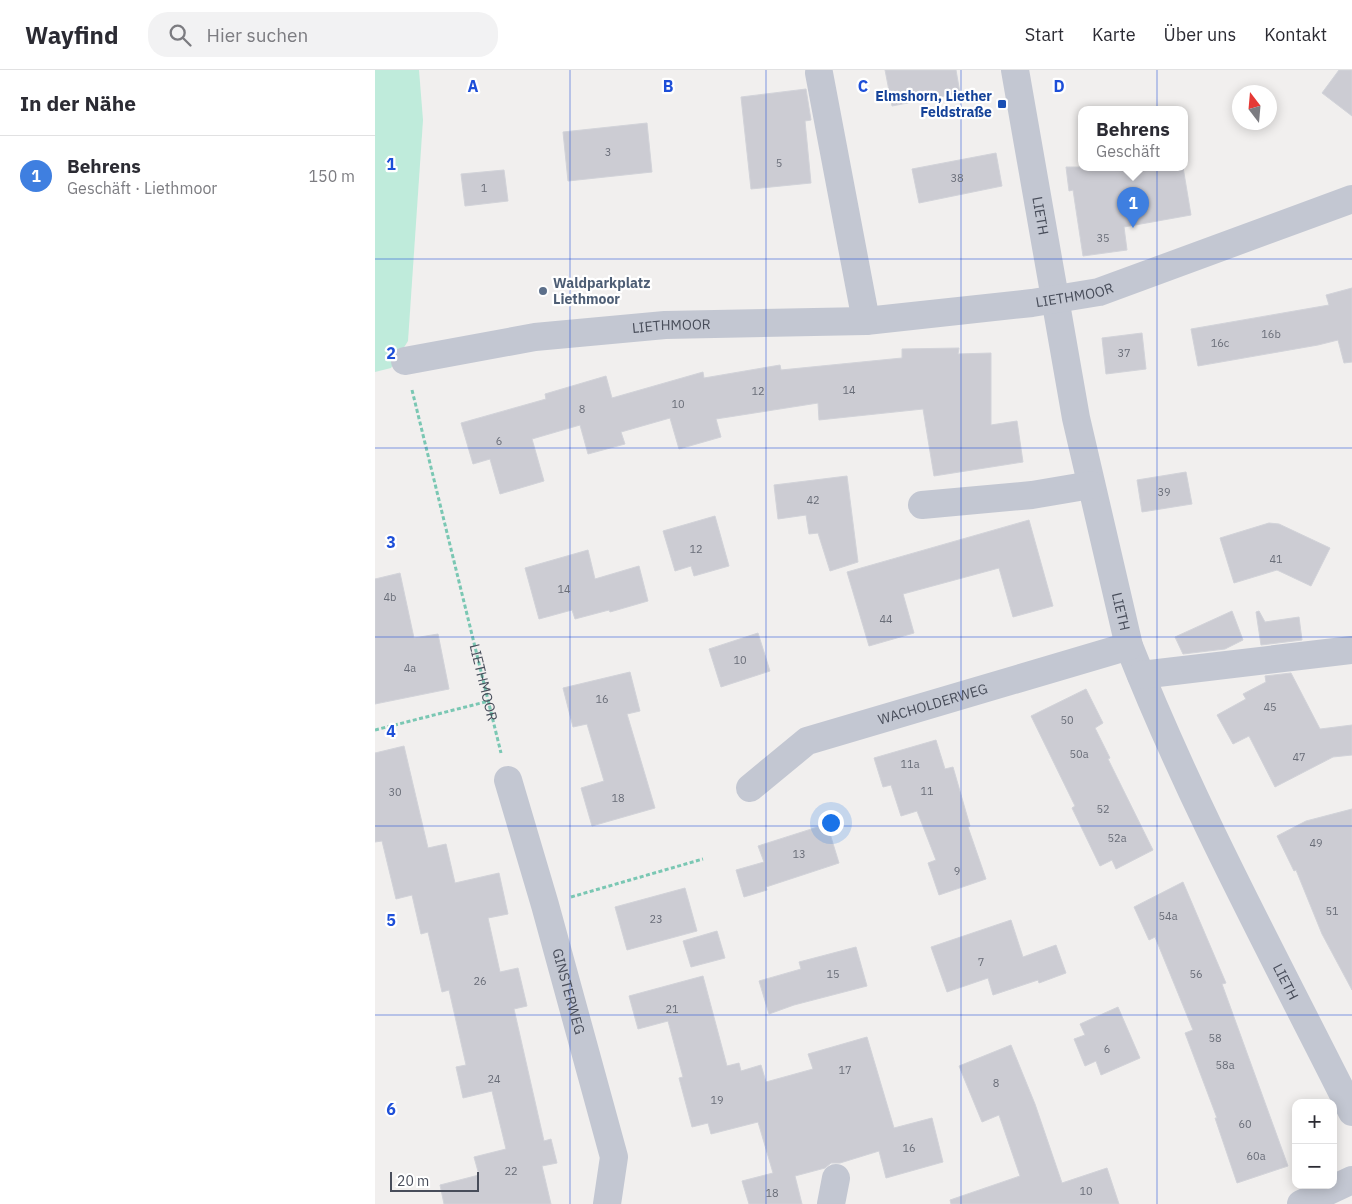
<!DOCTYPE html>
<html lang="de">
<meta charset="utf-8">
<style>
:root{--surface:#fff;--page:#f2f2f3;--text:#2b2b33;--muted:#7c7c81;--line:#e1e1e2;--accent:#2649d3}
body{margin:0;font-family:"IBM Plex Sans",sans-serif;background:var(--page);color:var(--text)}
.controls{position:absolute;right:15px;bottom:15px;display:grid;overflow:hidden;border-radius:10px;box-shadow:0 2px 12px #0003}
.controls button{width:45px;height:45px;display:grid;place-items:center;padding:0;border:0;border-bottom:1px solid var(--line);background:var(--surface);color:var(--text);font:25px sans-serif}
.compass{position:absolute;left:857px;top:15px;width:45px;height:45px;border-radius:50%;background:var(--surface);box-shadow:0 2px 12px #0003;rotate:344deg}
.scale{position:absolute;left:15px;bottom:12px;width:89px;box-sizing:border-box;padding-left:5px;border:2px solid #484d5a;border-top:0;font-size:14px;line-height:18px;white-space:nowrap;color:#484d5a;-webkit-text-stroke:4px #fff;paint-order:stroke}
.you{position:absolute;left:455px;top:752px;width:18px;height:18px;margin:-12px;border:4px solid #fff;border-radius:50%;background:#1a73e8;box-shadow:0 0 0 8px #1a73e833}
.badge{display:grid;place-items:center;width:32px;height:32px;border-radius:50%;background:var(--accent);color:#fff;font-size:16px;font-weight:700}
.pin{position:absolute;translate:-50% -41px;filter:drop-shadow(0 1px 2px #0008)}
.pin::after{content:'';position:absolute;top:26px;width:18px;height:15px;background:inherit;clip-path:polygon(0 0,100% 0,50% 100%)}
.popup{position:absolute;left:703px;top:36px;width:110px;height:65px;box-sizing:border-box;display:grid;place-content:center;border-radius:10px;background:var(--surface);filter:drop-shadow(0 1px 4px #0005);font-size:16px;white-space:nowrap;color:var(--muted)}
.popup b{font-size:19px;color:var(--text)}
.popup::after{content:'';position:absolute;left:50%;top:100%;margin-left:-10px;border:10px solid transparent;border-top-color:var(--surface)}
.list{margin:0;padding:0;list-style:none}
h2{display:flex;justify-content:space-between;align-items:center;height:65px;margin:0;padding:0 20px;font-size:21px}
h2 small{font-size:16px;font-weight:400;color:var(--muted)}
.list li{display:grid;grid-template-columns:32px 1fr auto;gap:15px;align-items:center;box-sizing:border-box;height:80px;padding:0 20px;border-top:1px solid var(--line)}
.list b{display:block;font-size:19px;white-space:nowrap}
.list p{margin:0;font-size:16px;white-space:nowrap;color:var(--muted)}
.list em{font-size:16px;font-style:normal;color:var(--muted)}
.icon{flex:none;width:28px;height:28px;fill:none;stroke:currentColor;stroke-width:2;stroke-linecap:round;stroke-linejoin:round}
.map{position:relative;flex:none;width:977px;height:1134px;overflow:hidden}
header{display:flex;align-items:center;gap:30px;box-sizing:border-box;height:70px;padding:0 25px;background:var(--surface);border-bottom:1px solid var(--line)}
header strong{font-size:24px}
nav{display:flex;gap:28px;margin-inline-start:auto;font-size:18px}
.search{width:350px;height:45px;background:var(--page);display:flex;align-items:center;gap:12px;box-sizing:border-box;padding:0 18px;border-radius:20px;color:var(--muted);font-size:19px}
main{display:flex}
aside{flex:1;background:var(--surface)}
.map>svg:first-child{display:block}
</style>
<header>
<strong>Wayfind</strong>
<div class="search"><svg class="icon" aria-label="search" viewBox="0 0 24 24"><circle cx="10" cy="10" r="6"/><path d="M15 15l6 6"/></svg>Hier suchen</div>
<nav><a>Start</a><a>Karte</a><a>Über uns</a><a>Kontakt</a></nav>
</header>
<main>
<aside>
<h2>In der Nähe<small></small></h2>
<ul class="list">
<li><span class="badge" style="background:#3f7fe0">1</span><div><b>Behrens</b><p>Geschäft · Liethmoor</p></div><em>150 m</em></li>
</ul>
</aside>
<div class="map">
<svg width="977" height="1134" viewBox="0 0 977 1134">
<rect width="100%" height="100%" fill="#f1efee"/>
<path fill="#bfebdb" d="M0 0H44L48 50 33 271 16 298 0 302Z"/>
<g fill="#ccccd3" stroke="#d2d3d9">
<path d="M510 0H581L585 23 517 36Z"/>
<path d="M964 0H977V46L947 23Z"/>
<path d="M431 19 436 50 430 51 436 113 376 119 366 27Z"/>
<path d="M272 53 277 102 193 111 188 62Z"/>
<path d="M621 83 627 116 544 133 537 99Z"/>
<path d="M691 97H808L816 145 749 157 752 180 708 186 698 120 694 121Z"/>
<path d="M129 100 133 131 90 136 86 104Z"/>
<path d="M977 218V292L969 293 963 270 943 275 823 296 816 259 954 235 951 225Z"/>
<path d="M767 263 771 299 731 304 727 268Z"/>
<path d="M584 278 583 284 616 283V355L642 351 648 392 559 406 548 339 444 350 443 333 341 349 346 367 304 379 295 348 246 362 250 374 213 384 205 355 157 369 169 411 125 424 115 389 98 394 86 353 171 329 170 324 231 306 237 328 328 302 329 308 405 295 406 300 527 288V279Z"/>
<path d="M811 402 817 434 767 442 762 410Z"/>
<path d="M472 406 483 492 455 501 443 463 434 464 431 445 403 449 399 415Z"/>
<path d="M340 446 354 496 319 506 316 496 300 501 288 461Z"/>
<path d="M654 450 678 536 638 547 624 498 528 524 539 563 494 576 472 502Z"/>
<path d="M894 453 904 454 955 478 936 516 902 500 859 513 845 468Z"/>
<path d="M213 480 220 509 264 496 273 531 235 542 234 540 200 549 197 540 164 549 150 498Z"/>
<path d="M25 503 39 568 63 564 74 619 0 634V509Z"/>
<path d="M857 541 868 570 850 579 808 584 800 567Z"/>
<path d="M884 541 890 552 924 547 927 570 886 575 881 542Z"/>
<path d="M383 563 395 601 346 617 334 579Z"/>
<path d="M255 602 265 641 252 644 280 738 217 756 206 718 229 711 212 654 198 657 188 618Z"/>
<path d="M916 603 945 659 977 655V685L958 687 900 717 874 666 858 674 842 645 871 629 868 624 891 612 890 606Z"/>
<path d="M711 619 728 653 720 658 735 688 733 689 778 780 741 799 737 790 725 796 697 738 700 736 656 646Z"/>
<path d="M561 670 570 699 578 697 595 756 593 757 611 809 564 825 553 793 561 790 542 741 526 746 516 715 508 717 499 688Z"/>
<path d="M29 676 53 778 71 774 80 813 124 803 133 844 113 848 125 902 143 898 152 936 139 939 169 1071 176 1069 182 1093 167 1096 176 1134H69L65 1115 104 1105 99 1087 131 1079 117 1021 88 1028 81 997 91 995 74 920 67 922 53 862 46 864 37 825 21 829 7 771 0 772V683Z"/>
<path d="M977 739V920L947 864 921 800 919 801 902 766 931 751Z"/>
<path d="M452 754 464 793 391 817 392 820 369 827 361 800 389 792 383 776Z"/>
<path d="M808 812 851 913 847 914 913 1096 862 1113 840 1048H842L810 963 818 960 780 867 774 870 759 837Z"/>
<path d="M310 818 322 861 252 880 240 837Z"/>
<path d="M636 850 648 887 681 875 691 903 664 913 663 910 618 925 613 908 572 922 556 877Z"/>
<path d="M342 861 350 888 316 897 308 871Z"/>
<path d="M481 877 492 916 419 935 394 944 384 911 426 899 424 892Z"/>
<path d="M328 906 352 996 364 993 366 1001 386 995 391 1012 438 999 433 984 492 967 519 1058 557 1048 568 1092 511 1108 504 1081 465 1093H456L450 1098 420 1106 427 1134H374L367 1111 398 1103 383 1052 336 1064 333 1053 317 1057 304 1008 308 1007 293 951 263 959 254 926Z"/>
<path d="M743 937 765 988 726 1005 721 991 710 996 699 969 710 965 705 954Z"/>
<path d="M636 975 660 1034 687 1113 732 1098 744 1134H576L575 1130 645 1106 624 1045 607 1052 584 996Z"/>
</g>
<g fill="none" stroke-linecap="round" stroke-linejoin="round">
<g stroke="#7ac7b3" stroke-width="3" stroke-dasharray="4 2.5" stroke-linecap="butt">
<path id="s1" d="M37 320 126 683"/>
<path d="M0 660 114 631"/>
<path d="M196 827 328 789"/>
</g>
<g stroke="#c3c7d2" stroke-width="28">
<path id="s2" d="M640 0 701 348 754 576C817 736 900 888 977 1042"/>
<path d="M444 3 491 251"/>
<path id="s3" d="M30 291 160 267 290 255 491 251 657 233 724 222 977 129"/>
<path d="M547 435 657 425 716 415"/>
<path d="M766 605 977 580"/>
<path id="s4" d="M133 710 170 835 239 1087 232 1134"/>
<path id="s5" d="M375 718 432 671 754 576"/>
<path d="M456 1134 461 1108"/>
<path d="M926 1134 977 1110"/>
</g>
</g>
<path fill="none" stroke="#1d4ed8" stroke-width="1" stroke-opacity="0.55" d="M195 0V1134M391 0V1134M586 0V1134M782 0V1134M0 189H977M0 378H977M0 567H977M0 756H977M0 945H977"/>
<rect fill="#1a4fb4" stroke="#fff" stroke-width="2" x="622" y="29" width="10" height="10" rx="2.5"/>
<circle fill="#5c6f8a" stroke="#fff" stroke-width="2" cx="168" cy="221" r="5"/>
<g text-anchor="middle" stroke-width="4.5" stroke-linejoin="round" paint-order="stroke">
<g font-size="11" fill="#696d78">
<text x="233" y="86">3</text>
<text x="404" y="97">5</text>
<text x="582" y="112">38</text>
<text x="109" y="122">1</text>
<text x="728" y="172">35</text>
<text x="896" y="268">16b</text>
<text x="845" y="277">16c</text>
<text x="749" y="287">37</text>
<text x="474" y="324">14</text>
<text x="383" y="325">12</text>
<text x="303" y="338">10</text>
<text x="207" y="343">8</text>
<text x="124" y="375">6</text>
<text x="789" y="426">39</text>
<text x="438" y="434">42</text>
<text x="321" y="483">12</text>
<text x="901" y="493">41</text>
<text x="189" y="523">14</text>
<text x="15" y="531">4b</text>
<text x="511" y="553">44</text>
<text x="365" y="594">10</text>
<text x="35" y="602">4a</text>
<text x="227" y="633">16</text>
<text x="895" y="641">45</text>
<text x="692" y="654">50</text>
<text x="704" y="688">50a</text>
<text x="924" y="691">47</text>
<text x="535" y="698">11a</text>
<text x="552" y="725">11</text>
<text x="20" y="726">30</text>
<text x="243" y="732">18</text>
<text x="728" y="743">52</text>
<text x="742" y="772">52a</text>
<text x="941" y="777">49</text>
<text x="424" y="788">13</text>
<text x="582" y="805">9</text>
<text x="957" y="845">51</text>
<text x="793" y="850">54a</text>
<text x="281" y="853">23</text>
<text x="606" y="896">7</text>
<text x="458" y="908">15</text>
<text x="821" y="908">56</text>
<text x="105" y="915">26</text>
<text x="297" y="943">21</text>
<text x="840" y="972">58</text>
<text x="732" y="983">6</text>
<text x="850" y="999">58a</text>
<text x="470" y="1004">17</text>
<text x="119" y="1013">24</text>
<text x="621" y="1017">8</text>
<text x="342" y="1034">19</text>
<text x="870" y="1058">60</text>
<text x="534" y="1082">16</text>
<text x="881" y="1090">60a</text>
<text x="136" y="1105">22</text>
<text x="711" y="1125">10</text>
<text x="397" y="1127">18</text>
</g>
<g font-size="14" font-weight="bold" fill="#164399" stroke="#fff" text-anchor="end">
<text x="617" y="31">Elmshorn, Liether<tspan x="617" dy="16">Feldstraße</tspan></text>
</g>
<g font-size="14" fill="#484d5a" stroke="#fff">
<text dy="5" stroke="none"><textPath href="#s2" startOffset="148">LIETH</textPath></text>
<text dy="5" stroke="none"><textPath href="#s3" startOffset="674">LIETHMOOR</textPath></text>
<text dy="5" stroke="none"><textPath href="#s3" startOffset="269">LIETHMOOR</textPath></text>
<text dy="5" stroke="none"><textPath href="#s2" startOffset="552">LIETH</textPath></text>
<text dy="5" stroke="none"><textPath href="#s1" startOffset="301">LIETHMOOR</textPath></text>
<text dy="5" stroke="none"><textPath href="#s5" startOffset="205">WACHOLDERWEG</textPath></text>
<text dy="5" stroke="none"><textPath href="#s2" startOffset="958">LIETH</textPath></text>
<text dy="5" stroke="none"><textPath href="#s4" startOffset="220">GINSTERWEG</textPath></text>
</g>
<g font-size="14" font-weight="bold" fill="#4e5e75" stroke="#fff" text-anchor="start">
<text x="178" y="218">Waldparkplatz<tspan x="178" dy="16">Liethmoor</tspan></text>
</g>
</g>
<g font-size="16" text-anchor="middle" font-weight="bold" fill="#1d4ed8" stroke="#fff" stroke-width="4.5" stroke-linejoin="round" paint-order="stroke">
<text x="98" y="22">A</text>
<text x="293" y="22">B</text>
<text x="488" y="22">C</text>
<text x="684" y="22">D</text>
<text x="16" y="100">1</text>
<text x="16" y="289">2</text>
<text x="16" y="478">3</text>
<text x="16" y="667">4</text>
<text x="16" y="856">5</text>
<text x="16" y="1045">6</text>
</g>
</svg>
<div class="controls">
<button>+</button>
<button>−</button>
</div>
<svg class="compass" viewBox="-18 -18 36 36"><path d="M0-13l5 13h-10z" fill="#e53935"/><path d="M0 13l5-13h-10z" fill="#7c7c81"/></svg>
<div class="scale">20 m</div>
<div class="you"></div>
<div class="pin badge" style="left:758px;top:158px;background:#3f7fe0">1</div>
<div class="popup"><b>Behrens</b>Geschäft</div>
</div>
</main>
